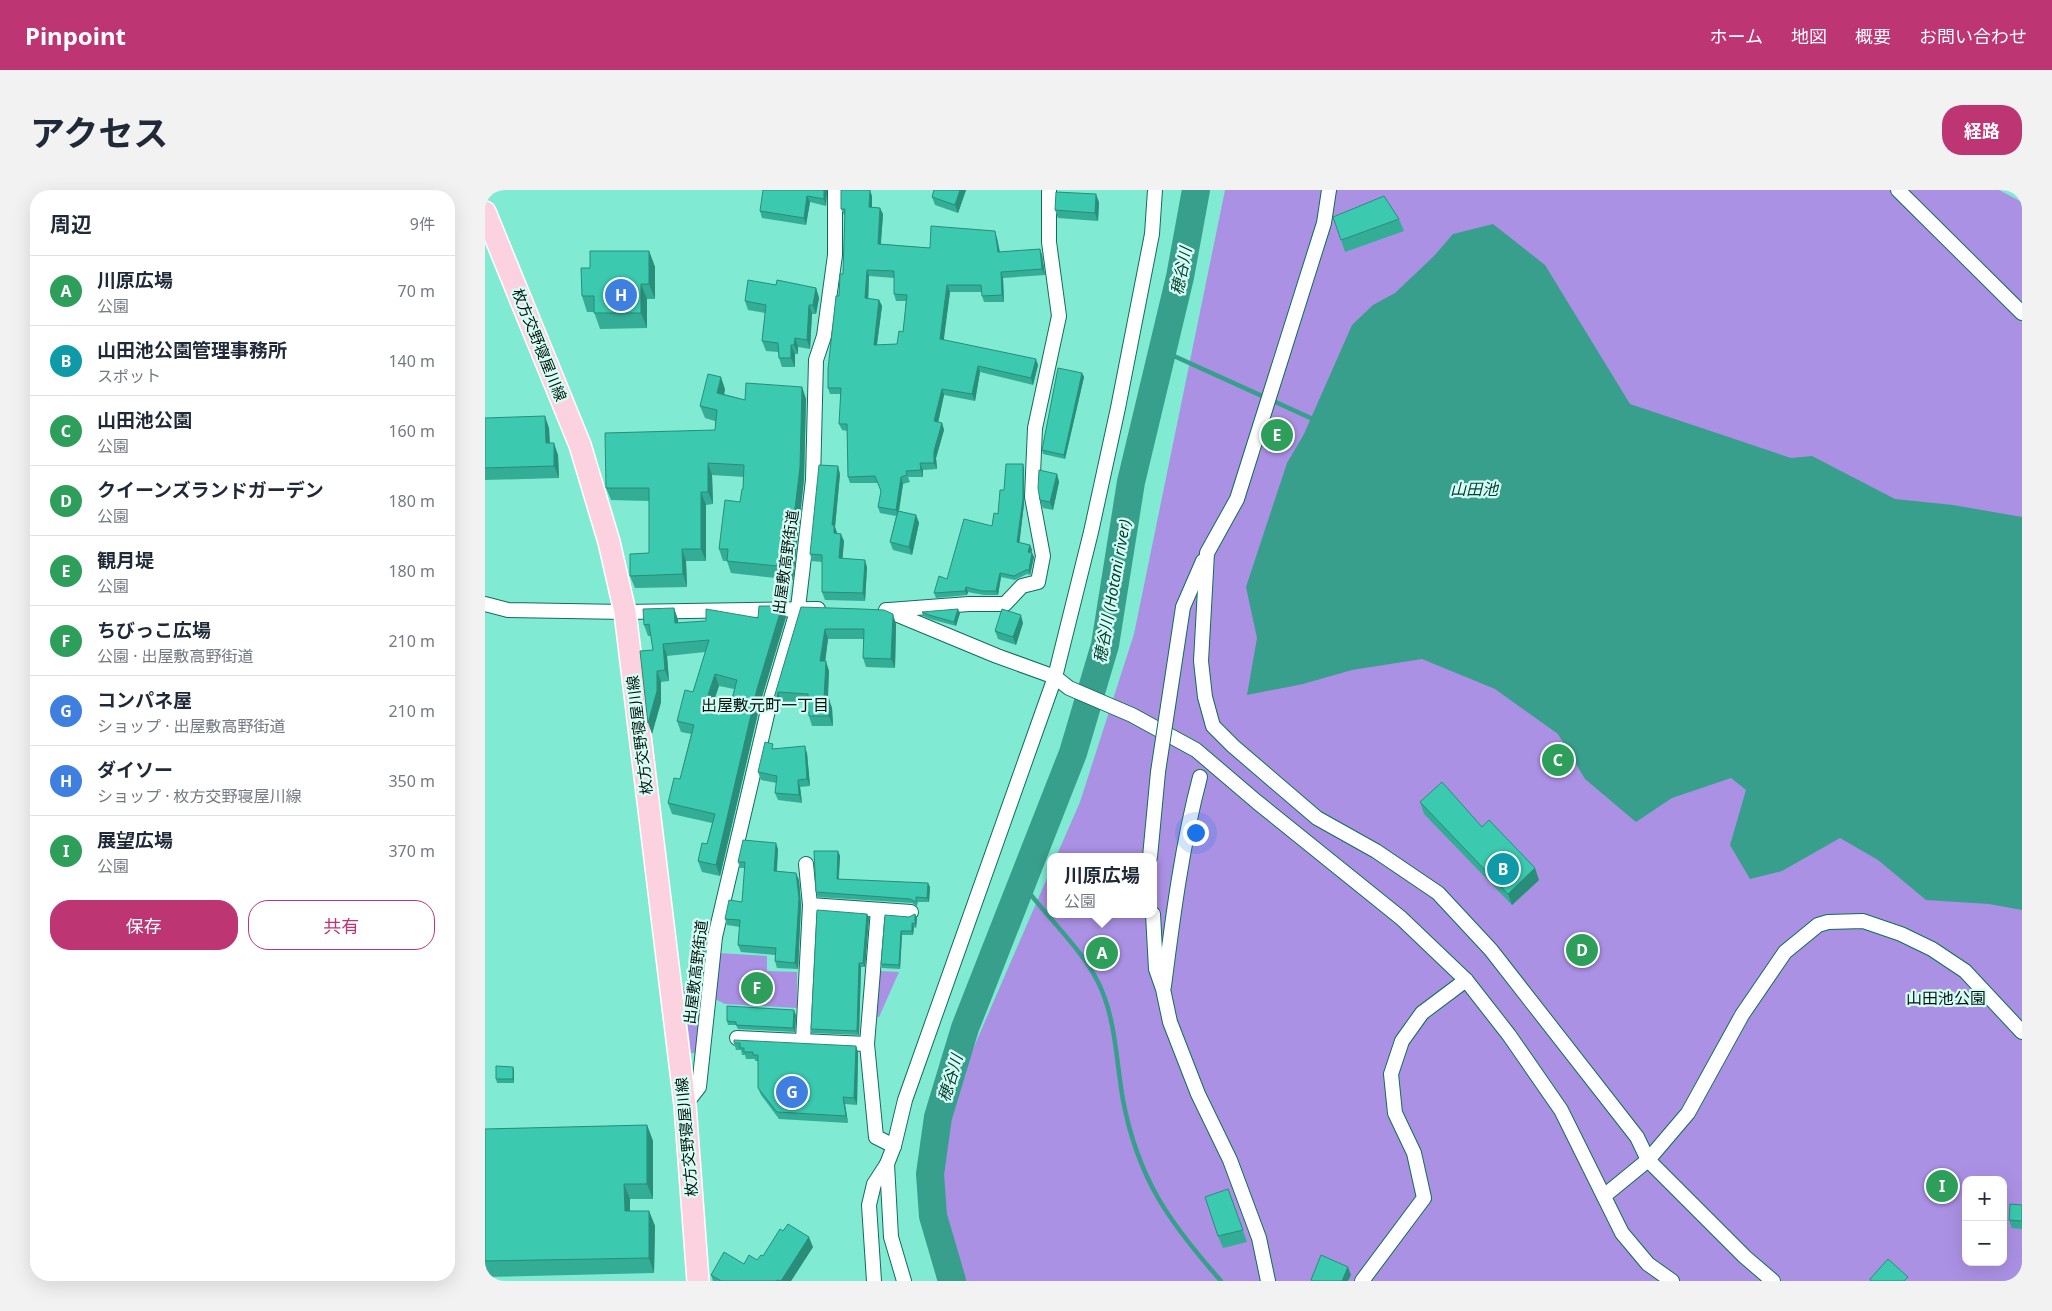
<!DOCTYPE html>
<html lang="ja">
<meta charset="utf-8">
<style>
:root{--surface:#fff;--page:#f2f2f3;--text:#1f2937;--muted:#747a83;--line:#e0e1e3;--accent:#be3573}
body{margin:0;font-family:"Noto Sans","Noto Sans JP",sans-serif;background:var(--page);color:var(--text)}
.controls{position:absolute;right:15px;bottom:15px;display:grid;overflow:hidden;border-radius:10px;box-shadow:0 5px 20px #0002}
.controls button{width:45px;height:45px;display:grid;place-items:center;padding:0;border:0;border-bottom:1px solid var(--line);background:var(--surface);color:var(--text);font:25px sans-serif}
.you{position:absolute;left:710px;top:642px;width:18px;height:18px;margin:-12px;border:4px solid #fff;border-radius:50%;background:#1a73e8;box-shadow:0 0 0 8px #1a73e833}
.badge{display:grid;place-items:center;width:32px;height:32px;border-radius:50%;background:var(--accent);color:#fff;font-size:16px;font-weight:700}
.pin{position:absolute;translate:-50% -50%;border:2px solid #fff;box-shadow:0 1px 5px #0006}
.popup{position:absolute;left:562px;top:663px;width:110px;height:65px;box-sizing:border-box;display:grid;place-content:center;border-radius:10px;background:var(--surface);filter:drop-shadow(0 1px 4px #0005);font-size:16px;white-space:nowrap;color:var(--muted)}
.popup b{font-size:19px;color:var(--text)}
.popup::after{content:'';position:absolute;left:50%;top:100%;margin-left:-10px;border:10px solid transparent;border-top-color:var(--surface)}
.list{margin:0;padding:0;list-style:none}
h2{display:flex;justify-content:space-between;align-items:center;height:65px;margin:0;padding:0 20px;font-size:21px}
h2 small{font-size:16px;font-weight:400;color:var(--muted)}
.list li{display:grid;grid-template-columns:32px 1fr auto;gap:15px;align-items:center;box-sizing:border-box;height:70px;padding:0 20px;border-top:1px solid var(--line)}
.list b{display:block;font-size:19px;white-space:nowrap}
.list p{margin:0;font-size:16px;white-space:nowrap;color:var(--muted)}
.list em{font-size:16px;font-style:normal;color:var(--muted)}
.actions{display:flex;gap:10px;padding:15px 20px}
.actions a{flex:1;padding:11px 0;border:1px solid var(--accent);border-radius:20px;text-align:center;font-size:18px;color:var(--accent)}
.actions .main{background:var(--accent);color:#fff}
.map{position:relative;flex:none;width:1537px;height:1091px;overflow:hidden;border-radius:20px}
header{display:flex;align-items:center;gap:30px;box-sizing:border-box;height:70px;padding:0 25px;background:var(--accent);color:#fff}
header strong{font-size:24px}
nav{display:flex;gap:28px;margin-inline-start:auto;font-size:18px}
.intro{display:flex;align-items:center;justify-content:space-between;box-sizing:border-box;height:120px;padding:0 30px}
h1{margin:0;font-size:35px}
.button{padding:12px 22px;border-radius:20px;background:var(--accent);color:#fff;font-size:18px;font-weight:700}
main{display:flex;gap:30px;padding:0 30px}
aside{flex:1;background:var(--surface);border-radius:20px;box-shadow:0 5px 20px #0002}
.map>svg:first-child{display:block}
</style>
<header>
<strong>Pinpoint</strong>
<nav><a>ホーム</a><a>地図</a><a>概要</a><a>お問い合わせ</a></nav>
</header>
<div class="intro"><h1>アクセス</h1><a class="button">経路</a></div>
<main>
<aside>
<h2>周辺<small>9件</small></h2>
<ul class="list">
<li><span class="badge" style="background:#2e9e5b">A</span><div><b>川原広場</b><p>公園</p></div><em>70 m</em></li>
<li><span class="badge" style="background:#0f9aa8">B</span><div><b>山田池公園管理事務所</b><p>スポット</p></div><em>140 m</em></li>
<li><span class="badge" style="background:#2e9e5b">C</span><div><b>山田池公園</b><p>公園</p></div><em>160 m</em></li>
<li><span class="badge" style="background:#2e9e5b">D</span><div><b>クイーンズランドガーデン</b><p>公園</p></div><em>180 m</em></li>
<li><span class="badge" style="background:#2e9e5b">E</span><div><b>観月堤</b><p>公園</p></div><em>180 m</em></li>
<li><span class="badge" style="background:#2e9e5b">F</span><div><b>ちびっこ広場</b><p>公園 · 出屋敷高野街道</p></div><em>210 m</em></li>
<li><span class="badge" style="background:#3f7fe0">G</span><div><b>コンパネ屋</b><p>ショップ · 出屋敷高野街道</p></div><em>210 m</em></li>
<li><span class="badge" style="background:#3f7fe0">H</span><div><b>ダイソー</b><p>ショップ · 枚方交野寝屋川線</p></div><em>350 m</em></li>
<li><span class="badge" style="background:#2e9e5b">I</span><div><b>展望広場</b><p>公園</p></div><em>370 m</em></li>
</ul>
<div class="actions"><a class="main">保存</a><a>共有</a></div>
</aside>
<div class="map">
<svg width="1537" height="1091" viewBox="0 0 1537 1091">
<rect width="100%" height="100%" fill="#80ead2"/>
<g fill="#ab91e4" fill-rule="evenodd">
<path d="M740 0H1514L1537 12V1091H472L455 1022 453 972 462 919 566 679V724H668V667H571L595 612 649 444ZM1481 990H1518V1072H1481Z"/>
<path d="M233 763 282 766V781L312 782V818L240 814 230 809Z"/>
<path d="M394 781 414 782 394 827H390Z"/>
<path d="M198 797 218 807 213 863H206Z"/>
</g>
<path fill="#379f8b" d="M1008 34 1060 75 1145 214 1306 268 1327 266 1410 309 1468 315 1537 327V720L1504 714 1441 710 1393 670 1355 648 1297 681 1265 689 1245 655 1261 600 1246 588 1187 608 1151 632 1100 589 1073 544 1010 499 937 469 867 480 818 494 762 505 772 448 761 397 802 273 819 244 867 135 888 115 910 103 949 66 968 44Z"/>
<g fill="none" stroke-linecap="round" stroke-linejoin="round">
<g stroke="#379f8b" stroke-width="4.5">
<path d="M678 161 830 230"/>
<path d="M537 693C561 727 594 755 613 792 631 828 631 871 638 910 653 989 684 1032 736 1091"/>
</g>
<path stroke="#379f8b" stroke-width="28" d="M467 1091 448 1026 445 984 453 927 480 838 588 563 620 455 646 292 695 87 711 0"/>
<defs>
<g id="street">
<path d="M844 0 839 33 752 309 722 363 716 471 720 507 728 536 748 556 832 628 891 661 953 703 1006 760 1152 947 1163 970 1260 1067 1288 1091"/>
<path d="M1413 0 1537 123"/>
<path d="M0 414 23 420 140 422 333 419"/>
<path d="M401 420 512 466 570 487 584 498 647 525 711 560 772 612 916 728 981 790 1024 845 1076 920 1137 1043 1163 1074 1187 1091"/>
<path d="M404 420 484 414H520L537 396 553 392 558 366 547 307 550 238 574 126 564 52V0"/>
<path d="M683 516 698 417 718 371"/>
<path d="M665 667 673 582"/>
<path d="M325 715 426 722"/>
<path d="M393 720 382 854 391 947 409 956"/>
<path d="M668 724 671 779 678 799 685 832 713 904 745 970 774 1048 783 1091"/>
<path d="M679 796C688 726 697 655 715 587"/>
<path d="M252 848 382 854"/>
<path d="M318 851 325 715 321 674"/>
<path d="M200 915 214 897 230 747 285 512 313 418 328 290 331 170 339 146 350 65V0"/>
<path d="M1119 1006 1163 970 1203 923 1257 825 1300 762 1333 735 1343 732 1378 731 1416 744 1447 759 1480 781 1537 842"/>
<path d="M389 1091 384 1015 389 994 402 974"/>
<path d="M419 1091 406 1047 402 974 409 956 420 910 570 487 606 342 633 218 667 44 670 0"/>
<path d="M877 1091 939 1008 929 963 910 923 906 884 917 851 937 823 981 790"/>
</g>
<path id="primary" d="M0 22 95 255 124 352 140 422 200 915 213 1091"/>
</defs>
<use href="#street" stroke="#106d5d" stroke-width="16"/>
<use href="#primary" stroke="#fff" stroke-width="24"/>
<use href="#street" stroke="#fff" stroke-width="14"/>
<use href="#primary" stroke="#fdd2e0" stroke-width="21"/>
<defs>
<path id="street-bridge" d="M673 582 683 516"/>
</defs>
<use href="#street-bridge" stroke="#106d5d" stroke-width="16" stroke-linecap="butt"/>
<use href="#street-bridge" stroke="#fff" stroke-width="14"/>
</g>
<g fill="#33ad96" fill-rule="evenodd">
<path d="M342 0 341 16 325 12 321 35 277 28 275 21Z"/>
<path d="M449 0H481L473 23 450 15 447 7Z"/>
<path d="M387 6V17L398 24 396 54 445 58 512 48 515 62 555 59 557 65 560 85 518 88 519 112H499L497 106V102H465L458 150 553 175 548 195 495 182 490 211 459 205 453 232 457 233 459 240 451 268 452 279 438 280V287H423L425 292 418 294 414 321 431 325 434 333 427 365 408 360 405 352 411 326 395 323 393 317 396 301 393 293H365L363 287 362 241 357 240 354 234 356 204H345L343 198 354 106 358 84 360 25H359L356 19ZM384 86 409 88V104L411 111H421L418 142 412 154 392 155 397 116 394 110 383 109Z"/>
<path d="M614 12 613 31 573 28 570 20Z"/>
<path d="M914 29 919 41 860 62 856 50Z"/>
<path d="M164 61 170 77V109H162V138L115 139 109 122H102L97 106 105 78Z"/>
<path d="M291 95 331 98 334 108 331 124H327L325 159 313 157V164H310V177H297L294 168 293 162 281 161 277 151 280 123 263 120 260 111Z"/>
<path d="M597 183 599 187 580 269 558 264 557 260Z"/>
<path d="M317 197 321 209 319 289 308 390 246 383 242 371H238L234 359 255 312 258 299 259 287 227 285 228 314 221 315V371H201L202 397 150 398 145 386 164 363V311L126 310 121 298 230 240V231L220 228 215 216 240 199 239 204 260 210Z"/>
<path d="M0 228 64 238 65 253 73 265 74 288 0 290Z"/>
<path d="M538 274 539 279V314L534 353 545 355 547 360 546 363 549 367 545 385 542 384 530 390 516 387 513 405H499L483 402 482 405 451 408 449 403 462 389 507 336 513 324 519 300Z"/>
<path d="M355 284 350 337 352 343 359 351 357 368 382 377 380 411 340 410 337 402V372L327 371 325 364Z"/>
<path d="M572 284 574 292 568 320 558 318 555 310Z"/>
<path d="M297 416 301 427 276 510 235 686 217 682 213 671 222 654 227 633 187 624 183 613 195 589 206 544 196 542 192 531 208 502 220 462 182 466 184 491 176 492V512L167 544 168 460 166 446H163L159 435 189 418 193 430V433L273 428ZM234 496 249 499 245 517 228 513Z"/>
<path d="M316 417 411 434 410 478 381 477 378 468 379 449H343L340 471 344 481 343 509 347 518 348 536H327L324 526 323 513 296 512 295 521H292L288 511Z"/>
<path d="M437 422 475 423 471 436 445 429 438 426Z"/>
<path d="M538 433 531 455 513 449 510 441Z"/>
<path d="M290 558 322 563 325 596 315 597 317 613 293 610 290 603 292 593 276 590 273 582Z"/>
<path d="M935 612 997 637 1054 690 1027 715 939 624Z"/>
<path d="M293 659 292 682 314 690 316 715 313 779 292 778 290 771V765L256 762 253 755 255 737 242 735 240 729 257 712 260 678H255L253 672Z"/>
<path d="M353 661 355 666 354 689 445 697 444 712H433L432 716 427 713 333 707 331 702Z"/>
<path d="M382 724 384 728 380 777H376L374 845 327 843 326 839Z"/>
<path d="M430 724 432 728 431 738 429 737 428 745H417L415 779 397 778 396 774 424 727Z"/>
<path d="M218 758 220 762 217 783 206 781 204 777Z"/>
<path d="M311 825 310 842 253 839 251 835H243L242 831Z"/>
<path d="M249 853 371 856 373 862 372 915 360 914 363 933 294 929 276 905 273 898V871H270V869H261L260 865H257L256 860H251Z"/>
<path d="M28 877 29 881V893H12L11 889Z"/>
<path d="M162 935 168 951V1009H145V1021H164L170 1036 169 1083 0 1087V939Z"/>
<path d="M743 999 762 1052 738 1058 733 1046Z"/>
<path d="M1537 1015V1039L1527 1038 1524 1030Z"/>
<path d="M328 1057 306 1091H228L226 1085 272 1070 278 1066Z"/>
</g>
<g fill="#298d7a">
<path d="M339 0H342L341 16 339 9Z"/>
<path d="M385 0 387 6V23L384 17Z"/>
<path d="M475 0H481L473 23 470 15Z"/>
<path d="M611 4 614 12 613 31 610 23Z"/>
<path d="M322 6 325 12 321 35 319 28Z"/>
<path d="M395 18 398 24 395 61 393 54Z"/>
<path d="M510 41 512 48 516 69 513 62Z"/>
<path d="M555 59 557 65 560 85 557 79Z"/>
<path d="M164 61 170 77V109L164 94Z"/>
<path d="M382 80 384 86 383 115 380 108Z"/>
<path d="M516 82 518 88 519 112 517 105Z"/>
<path d="M156 94 162 109V138L156 123Z"/>
<path d="M462 95 465 102 458 156 455 149Z"/>
<path d="M331 98 334 108 331 124 328 115Z"/>
<path d="M394 110 397 116 391 161 389 155Z"/>
<path d="M324 115 327 124 325 159 322 150Z"/>
<path d="M310 148 313 157V164L309 155Z"/>
<path d="M306 155 310 164V177L306 168Z"/>
<path d="M551 169 553 175 548 195 546 188Z"/>
<path d="M493 176 495 182 490 211 487 204Z"/>
<path d="M597 183 599 187 580 269 579 265Z"/>
<path d="M236 187 240 199 237 215 232 203Z"/>
<path d="M317 197 321 209 319 289 308 390 303 377Z"/>
<path d="M457 199 459 205 452 238 449 231Z"/>
<path d="M60 226 64 238 65 265 61 253Z"/>
<path d="M457 233 459 240 451 268 452 279 449 273V261Z"/>
<path d="M69 253 73 265 74 288 69 276Z"/>
<path d="M223 273 227 285 228 314 223 302Z"/>
<path d="M435 273 438 280V287L436 280Z"/>
<path d="M538 274 539 279V314L534 357 532 352Z"/>
<path d="M353 276 355 284 350 337 352 343 351 350 347 335Z"/>
<path d="M572 284 574 292 568 320 565 312Z"/>
<path d="M416 287 418 294 413 326 411 320Z"/>
<path d="M216 302 221 315V371L216 359Z"/>
<path d="M431 325 434 333 427 365 424 357Z"/>
<path d="M356 344 359 351 357 375 354 368Z"/>
<path d="M545 355 547 360 545 367 543 362Z"/>
<path d="M197 359 201 371 202 397 198 384Z"/>
<path d="M547 363 549 367 545 385 544 380Z"/>
<path d="M380 370 382 377 380 411 378 403Z"/>
<path d="M515 383 516 387 513 405 511 401Z"/>
<path d="M481 397 483 402 482 405 480 401Z"/>
<path d="M297 416 301 427 276 510 235 686 231 675 272 499Z"/>
<path d="M189 418 193 430 194 444 190 433Z"/>
<path d="M473 419 475 423 471 436 469 432Z"/>
<path d="M408 424 411 434 410 478 406 469Z"/>
<path d="M536 425 538 433 531 455 528 447Z"/>
<path d="M340 439 343 449 339 481 335 471Z"/>
<path d="M178 454 182 466 184 491 180 480Z"/>
<path d="M341 471 344 481 342 519 339 509Z"/>
<path d="M172 481 176 492V512L167 544 163 533Z"/>
<path d="M230 484 234 496 225 522 221 511Z"/>
<path d="M293 502 296 512 295 521 292 511Z"/>
<path d="M344 509 347 518 348 536 344 526Z"/>
<path d="M320 556 322 563 325 596 322 589Z"/>
<path d="M313 590 315 597 317 613 314 605Z"/>
<path d="M291 653 293 659 291 688 289 681Z"/>
<path d="M353 661 355 666 353 694 352 689Z"/>
<path d="M1050 678 1054 690 1027 715 1023 704Z"/>
<path d="M311 683 314 690 316 715 313 779 310 773Z"/>
<path d="M443 693 445 697 444 712 442 708Z"/>
<path d="M382 724 384 728 380 777 378 773Z"/>
<path d="M430 724 432 728 431 738 430 734Z"/>
<path d="M427 733 429 737 428 745 427 741Z"/>
<path d="M416 741 417 745 415 779 414 775Z"/>
<path d="M218 758 220 762 217 783 216 779Z"/>
<path d="M374 773 376 777 374 845 372 841Z"/>
<path d="M309 820 311 825 310 842 308 838Z"/>
<path d="M371 856 373 862 372 915 369 908Z"/>
<path d="M28 877 29 881V893L28 889Z"/>
<path d="M358 907 360 914 363 933 361 926Z"/>
<path d="M162 935 168 951V1009L162 994Z"/>
<path d="M139 994 145 1009V1036L140 1021Z"/>
<path d="M164 1021 170 1036 169 1083 164 1068Z"/>
<path d="M324 1047 328 1057 306 1091H296Z"/>
<path d="M863 1077 866 1085 863 1091H857Z"/>
</g>
<g fill="#3bc9af" stroke="#298d7a" fill-rule="evenodd">
<path d="M278 0H339V9L322 6 319 28 275 21Z"/>
<path d="M356 0H385L384 17 395 18 393 54 445 58 446 36 510 41 513 62 555 59 557 79 516 82 517 105 497 106 496 95H462L455 149 551 169 546 188 493 176 487 204 457 199 449 231 457 233 449 261V273H435L436 280 421 281 422 285 416 287 411 320 393 317 396 301 390 286 363 287 362 234H354L356 198H343V179L351 106H354L355 84H358L360 19H356ZM382 80 409 81V104L422 105 418 142 414 141 412 154 389 155 394 110 380 108Z"/>
<path d="M449 0H475L470 15 447 7Z"/>
<path d="M571 2 611 4 610 23 570 20Z"/>
<path d="M899 6 914 29 856 50 848 27Z"/>
<path d="M105 61H164V94H156V123H109V106H97L96 78H105Z"/>
<path d="M263 90 291 95 292 90 331 98 328 115H324L322 150 310 148 309 155H306V168H294L293 153 277 151 281 115 260 111Z"/>
<path d="M573 178 597 183 579 265 557 260Z"/>
<path d="M223 184 236 187 232 203 260 210 261 193 317 197 315 277 303 377 242 371 243 359H234L240 310 255 312 257 299H258L259 275 223 273V302H216V359H197L198 384 145 386V364L164 363V298H121L120 243 230 240 232 220 215 216Z"/>
<path d="M60 226 61 253H69V276L0 278V228Z"/>
<path d="M521 274H538V309L532 352 545 355 543 362 547 363 544 380H541L529 386 515 383 511 401H497L481 397 480 401 449 403 454 386 462 389 479 329 507 336 509 323 513 324 515 300H519Z"/>
<path d="M334 275 353 276 347 335H349V343L356 344 354 368 380 370 378 403 337 402V365L325 364Z"/>
<path d="M554 280 572 284 565 312 555 310 553 298Z"/>
<path d="M413 321 431 325 424 357 405 352Z"/>
<path d="M274 416H297L272 499 231 675 213 671 217 653 222 654 230 624 183 613 189 588 195 589 209 535 192 531 200 500 208 502 224 450 178 454 180 480 172 481V501L163 533 155 461 168 460 164 434 159 435 158 419 189 418 190 433 221 431V419L273 428ZM230 484 252 490 245 517 221 511Z"/>
<path d="M316 417 376 419 399 420 408 424 406 469 378 468 379 439H340L335 471H341L339 509H344V526H324L323 504 293 502 292 511H288Z"/>
<path d="M473 419 469 432 444 425 437 422Z"/>
<path d="M517 419 536 425 528 447 510 441Z"/>
<path d="M280 552 288 554 287 559 320 556 322 589 313 590 314 605 290 603 292 586 273 582Z"/>
<path d="M957 592 997 637 1004 630 1050 678 1023 704 935 612Z"/>
<path d="M258 650 291 653 289 681 311 683 314 708 310 773 290 771 291 758 253 755 255 730 240 729 244 710 257 712 260 672H253Z"/>
<path d="M329 661H353L352 689 443 693 442 708 431 707V712L425 709 331 702Z"/>
<path d="M332 720 382 724 378 773H374L372 841 326 839Z"/>
<path d="M430 724V734L427 733V741H416L414 775 396 774 400 725 424 727Z"/>
<path d="M206 757 218 758 216 779 204 777Z"/>
<path d="M242 816 309 820 308 838 251 835V832L242 831Z"/>
<path d="M249 850 371 856 369 908 358 907 361 926 292 922 273 898V865H268V862H259V858H255V853H249Z"/>
<path d="M11 876 28 877V889H11Z"/>
<path d="M162 935V994H139L140 1021H164V1068L0 1071V939Z"/>
<path d="M743 999 758 1040 733 1046 720 1007Z"/>
<path d="M1525 1014 1537 1015V1031L1524 1030Z"/>
<path d="M303 1034 324 1047 296 1091 292 1090 291 1091H236L226 1085 239 1062 259 1074 264 1065 272 1070 276 1065 278 1066 295 1039 298 1041Z"/>
<path d="M836 1065 863 1077 857 1091H828L826 1090Z"/>
<path d="M1403 1069 1423 1087 1419 1091H1386L1385 1089Z"/>
</g>
<g text-anchor="middle" stroke-width="4.5" stroke-linejoin="round" paint-order="stroke">
<g font-size="15" fill="#00130e" stroke="#d7fef4">
<text transform="translate(54 155) rotate(68)" y="5">枚方交野寝屋川線</text>
<text transform="translate(301 372) rotate(-82)" y="5">出屋敷高野街道</text>
<text transform="translate(155 545) rotate(-97)" y="5">枚方交野寝屋川線</text>
<text transform="translate(211 782) rotate(-83)" y="5">出屋敷高野街道</text>
<text transform="translate(202 947) rotate(-95)" y="5">枚方交野寝屋川線</text>
</g>
<g font-size="16" font-style="italic" fill="#004035" stroke="#d7fef4">
<text transform="translate(696 81) rotate(-79)" y="6">穂谷川</text>
<text x="989" y="305">山田池</text>
<text transform="translate(627 401) rotate(-80)" y="6">穂谷川 (Hotani river)</text>
<text transform="translate(465 888) rotate(-73)" y="6">穂谷川</text>
</g>
<g font-size="16" fill="#00130e" stroke="#d7fef4">
<text x="280" y="521">出屋敷元町一丁目</text>
<text x="1461" y="814">山田池公園</text>
</g>
</g>
</svg>
<div class="controls">
<button>+</button>
<button>−</button>
</div>
<div class="you"></div>
<div class="pin badge" style="left:617px;top:763px;background:#2e9e5b">A</div>
<div class="popup"><b>川原広場</b>公園</div>
<div class="pin badge" style="left:1018px;top:679px;background:#0f9aa8">B</div>
<div class="pin badge" style="left:1073px;top:570px;background:#2e9e5b">C</div>
<div class="pin badge" style="left:1097px;top:760px;background:#2e9e5b">D</div>
<div class="pin badge" style="left:792px;top:245px;background:#2e9e5b">E</div>
<div class="pin badge" style="left:272px;top:798px;background:#2e9e5b">F</div>
<div class="pin badge" style="left:307px;top:902px;background:#3f7fe0">G</div>
<div class="pin badge" style="left:136px;top:105px;background:#3f7fe0">H</div>
<div class="pin badge" style="left:1457px;top:996px;background:#2e9e5b">I</div>
</div>
</main>
